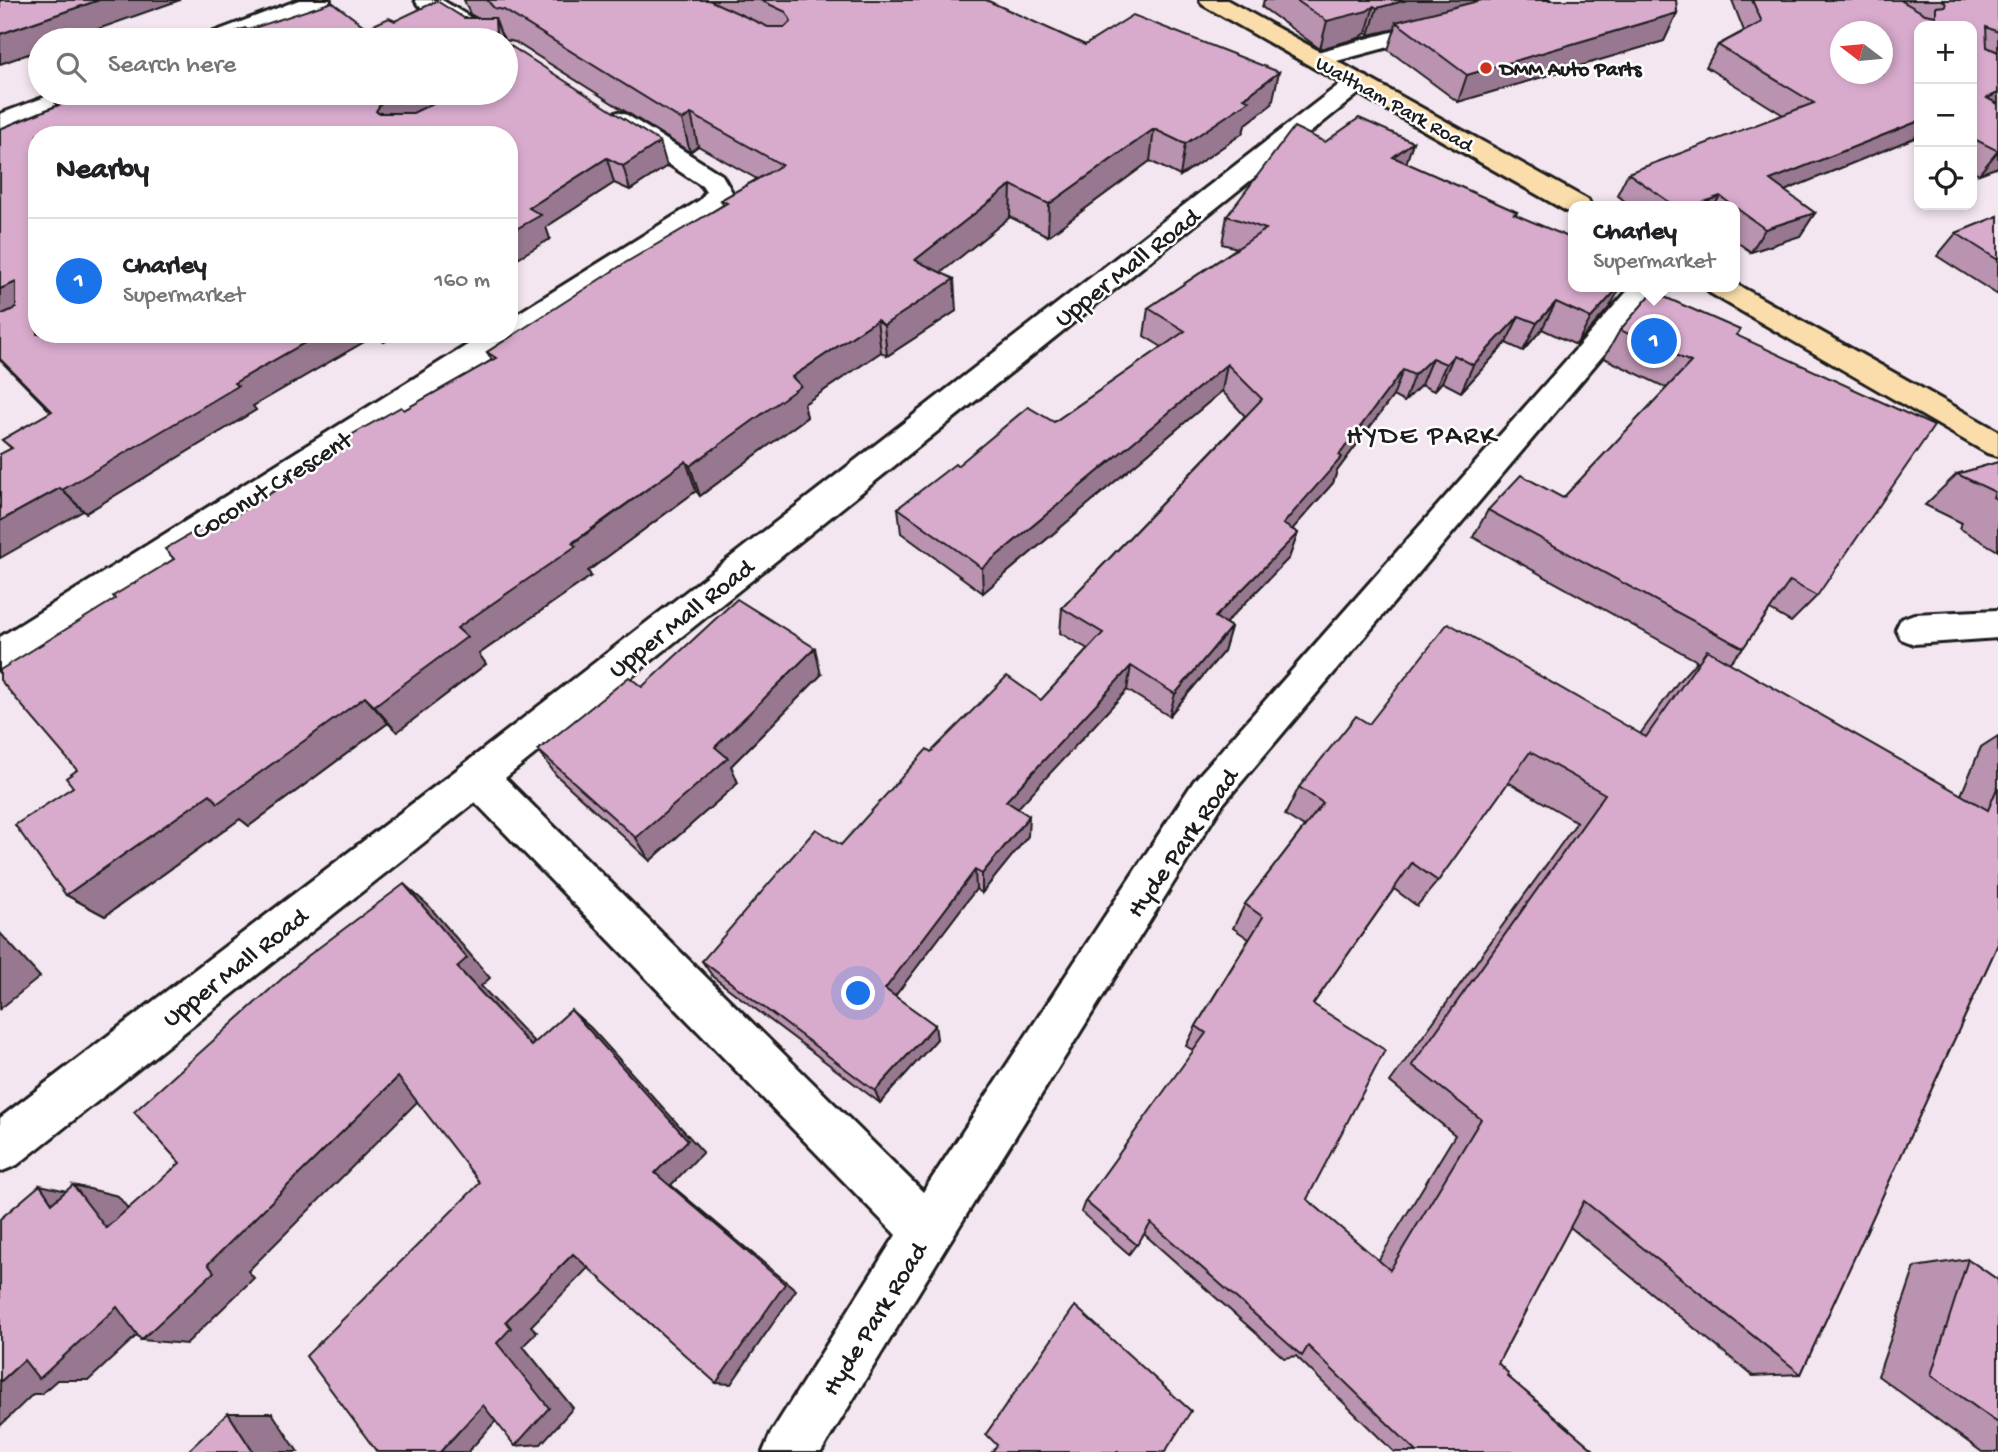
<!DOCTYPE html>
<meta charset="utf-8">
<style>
:root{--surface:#fff;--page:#f6f6f6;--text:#202124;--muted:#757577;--line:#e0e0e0;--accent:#1a73e8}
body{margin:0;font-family:"Gochi Hand",sans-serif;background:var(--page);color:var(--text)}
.controls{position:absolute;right:21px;top:21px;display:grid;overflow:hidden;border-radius:14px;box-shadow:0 4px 10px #0003}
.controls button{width:63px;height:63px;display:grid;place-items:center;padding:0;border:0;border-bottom:2px solid var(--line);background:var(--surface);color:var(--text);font:35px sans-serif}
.compass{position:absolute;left:1830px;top:21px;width:63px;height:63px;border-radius:50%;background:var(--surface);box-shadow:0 4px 10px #0003;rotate:286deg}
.you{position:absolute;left:859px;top:994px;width:24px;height:24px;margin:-18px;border:5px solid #fff;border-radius:50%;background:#1a73e8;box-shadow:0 0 0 10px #1a73e833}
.badge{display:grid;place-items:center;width:46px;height:46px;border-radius:50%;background:var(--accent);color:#fff;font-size:23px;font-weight:700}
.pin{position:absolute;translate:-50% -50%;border:4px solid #fff;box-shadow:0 2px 7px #0006}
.popup{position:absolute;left:1568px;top:201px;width:172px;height:91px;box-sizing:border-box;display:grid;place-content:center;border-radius:14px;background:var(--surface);filter:drop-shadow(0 2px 5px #0005);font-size:23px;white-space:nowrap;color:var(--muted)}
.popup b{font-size:26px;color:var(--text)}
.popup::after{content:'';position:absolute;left:50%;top:100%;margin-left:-14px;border:14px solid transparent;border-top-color:var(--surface)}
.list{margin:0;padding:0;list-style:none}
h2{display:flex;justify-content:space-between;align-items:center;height:91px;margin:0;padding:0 28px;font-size:30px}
h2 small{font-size:23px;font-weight:400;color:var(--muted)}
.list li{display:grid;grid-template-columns:46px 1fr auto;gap:21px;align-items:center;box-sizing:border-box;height:126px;padding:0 28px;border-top:2px solid var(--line)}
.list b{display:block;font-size:26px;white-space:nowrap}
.list p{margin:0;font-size:23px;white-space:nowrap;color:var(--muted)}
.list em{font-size:23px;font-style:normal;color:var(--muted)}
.icon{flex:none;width:38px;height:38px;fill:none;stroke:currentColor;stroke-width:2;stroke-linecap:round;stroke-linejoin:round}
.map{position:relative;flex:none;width:1998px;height:1452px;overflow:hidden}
.search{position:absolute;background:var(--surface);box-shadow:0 4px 10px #0003;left:28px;top:28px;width:490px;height:77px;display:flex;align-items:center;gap:18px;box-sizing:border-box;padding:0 24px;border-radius:38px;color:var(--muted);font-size:26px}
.panel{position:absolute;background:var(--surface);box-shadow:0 4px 10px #0003;left:28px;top:126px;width:490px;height:217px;border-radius:28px}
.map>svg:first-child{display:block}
</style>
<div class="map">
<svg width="1998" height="1452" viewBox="0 0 1998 1452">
<rect width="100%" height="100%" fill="#f3e6f0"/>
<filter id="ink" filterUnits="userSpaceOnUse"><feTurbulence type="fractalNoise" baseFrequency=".0143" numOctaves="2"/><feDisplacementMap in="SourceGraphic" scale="14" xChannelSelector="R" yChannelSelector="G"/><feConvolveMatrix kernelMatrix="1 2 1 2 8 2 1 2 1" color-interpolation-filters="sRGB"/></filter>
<g filter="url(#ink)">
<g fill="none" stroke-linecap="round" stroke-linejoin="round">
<defs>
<g id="minor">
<path d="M299 0H330L327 5 234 40H202L206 35Z"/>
<path d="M415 0H442L499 35 503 40H475L418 5Z"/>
<path d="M1511 0H1548L1545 5 1318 66 1310 64 1306 59 1310 54Z"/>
<path d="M1358 75 1367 77 1370 82 1367 87 505 778 923 1192 1194 781 1631 287H1661L1222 805 945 1249 821 1452H763L771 1433 896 1235 475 802 17 1165 0 1172V1118L463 765 1349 77Z"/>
<path d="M56 93H90L87 98 0 131V114Z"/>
<path d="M618 112 627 115 722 175 732 192 720 212 13 667 0 671V637L485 334H509V319L700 200 706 192 702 186 609 125 605 120 609 115Z"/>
<path d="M1998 610V638L1914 644 1901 639 1896 629 1901 619 1914 614Z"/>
</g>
<g id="major">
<path d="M1200 0H1227L1588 200 1591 206H1574V213L1568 212 1203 5Z"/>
<path d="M1734 283 1998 431V456L1987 453 1710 293 1706 287H1734Z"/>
</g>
</defs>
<use href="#minor" stroke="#1c1c1c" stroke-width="6"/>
<use href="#major" stroke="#1c1c1c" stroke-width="6"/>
<use href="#minor" fill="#fff" fill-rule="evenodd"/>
<use href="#major" fill="#faddab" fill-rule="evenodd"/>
</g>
<g fill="#ba93b0" stroke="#1c1c1c" stroke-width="2" fill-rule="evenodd">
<path d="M464 0H986L1085 45 1272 104 1245 125 1243 133 1180 176 1150 161 1048 236 1010 217 941 272 956 311 887 356 881 352 804 404 807 417 700 496 696 491 588 571 591 576 479 654 486 664 397 732 388 723 249 826 240 819 105 916 66 895 73 787 77 770 115 599 174 559 211 531 339 450 335 444 404 410 492 360 487 352 723 205 721 200 757 179 698 146 690 152 515 42 505 40 500 32 503 40H213L248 30 367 28 395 21 477 18 470 14Z"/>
<path d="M1264 0H1676L1677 13 1664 41 1458 102 1388 50 1395 29 1369 35 1366 33 1359 38 1320 49 1262 7Z"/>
<path d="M1732 0H1998V167L1979 174 1972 170V26H1919V141L1914 138 1784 191 1815 213 1800 236 1751 252 1734 240V206H1631L1617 195 1628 173 1783 115 1706 67 1718 45 1744 31Z"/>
<path d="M506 93 667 166 630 190 614 183 546 227 550 239 37 334H398L384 342 376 335 253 406 256 410 86 513 2 440 51 412 0 360V129L58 105 56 103Z"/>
<path d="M1325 142H1413L1406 163 1517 212 1516 215 1609 308 1576 345 1542 329 1523 351 1506 343 1461 392 1442 382 1434 391 1421 385 1404 402 1393 396 1337 471 1333 483 1292 529 1298 533 1289 558 1225 623 1231 627 1224 651 1169 716 1127 690 1017 808 1028 836 982 893 976 889 895 996 937 1039 880 1103 713 977 702 961 841 845 931 752 1041 700 1088 649 1060 633 1062 608 1245 416 1222 391 983 593 901 533 898 508 957 466 1054 422 1162 347 1144 336 1148 308 1237 248 1222 244 1227 216Z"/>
<path d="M1998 216V295L1937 256 1956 233Z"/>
<path d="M1620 330 1737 335 1817 596 1791 622 1770 610 1743 648 1729 663 1961 795 1981 747 1998 736V944L1801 1374 1753 1376 1570 1227 1498 1363 1507 1376 1596 1452H1394L1296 1356 1284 1358 1144 1234 1129 1254 1081 1212 1085 1201 1194 1051 1186 1046 1196 1026 1249 939 1233 928 1245 904 1304 827 1285 815 1299 787 1369 724 1640 734 1678 682 1697 661 1473 537 1488 510 1563 498 1667 388 1604 358ZM1508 782 1577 822 1390 1082 1455 1135 1378 1261 1307 1199 1313 1004 1394 889 1417 906 1438 881Z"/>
<path d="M1998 462V551L1959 528 1962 523 1925 505 1957 474Z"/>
<path d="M821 675 731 766 738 783 650 861 556 775 538 750 642 687Z"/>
<path d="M1968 1259 1998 1280V1452H1982L1878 1376 1915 1267Z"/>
</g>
<g fill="#977890" stroke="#1c1c1c" stroke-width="2">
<path d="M99 0H180L67 40H40V50L0 64V34Z"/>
<path d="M1407 0H1501L1396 22 1395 29 1369 35 1377 8Z"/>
<path d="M1374 6 1366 33 1359 38 1320 49 1327 21Z"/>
<path d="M1677 13 1664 41 1458 102 1467 75Z"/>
<path d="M495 18 503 40H497L496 37Z"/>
<path d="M1279 72 1272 104 1245 125 1243 133 1180 176 1185 144Z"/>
<path d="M403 93H463L388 135 376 111 381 103Z"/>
<path d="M1998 93V107L1987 98Z"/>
<path d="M691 114 698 146 690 152 682 120Z"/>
<path d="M1919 121V132L1914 138 1755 203 1770 180Z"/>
<path d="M1154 129 1150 161 1048 236 1049 204Z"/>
<path d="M660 142 667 166 630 190 623 166Z"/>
<path d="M1413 142 1404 170 1393 157Z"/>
<path d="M1998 151V167L1979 174 1997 152Z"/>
<path d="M607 158 614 183 546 227 550 239 509 263V233L529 208Z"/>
<path d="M1011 185 1010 217 917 292 915 260Z"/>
<path d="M1720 196 1714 206H1692Z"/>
<path d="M1815 213 1800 236 1751 252 1765 229Z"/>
<path d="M954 279 956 311 887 356 884 325Z"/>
<path d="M16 282 37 305 0 322V289Z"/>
<path d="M1619 287H1621L1609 308 1576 345 1591 318Z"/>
<path d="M1556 302 1542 329 1523 351 1537 323Z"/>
<path d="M1519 316 1506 343 1461 392 1473 365Z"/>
<path d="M877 320 881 352 804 404 807 417 700 496 690 466 792 377Z"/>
<path d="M320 334 376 335 253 406 256 410 86 513 62 490 234 383Z"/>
<path d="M379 334H398L384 342Z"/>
<path d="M1454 355 1442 382 1434 391 1446 364Z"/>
<path d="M1432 358 1421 385 1404 402 1414 375Z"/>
<path d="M1227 364 1222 391 983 593 982 568Z"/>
<path d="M1403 370 1393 396 1337 471 1333 483 1275 549 1283 524 1339 455Z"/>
<path d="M686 461 696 491 588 571 591 576 479 654 486 664 397 732 374 706 457 628Z"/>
<path d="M60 488 83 511 0 558V521Z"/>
<path d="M1298 533 1289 558 1208 641 1215 617Z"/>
<path d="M1231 627 1224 651 1169 716 1175 694Z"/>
<path d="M815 648 821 675 731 766 738 783 650 861 636 838 715 747Z"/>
<path d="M1131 666 1127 690 1006 821V801Z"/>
<path d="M365 697 388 723 249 826 240 819 105 916 66 895 210 794Z"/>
<path d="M1029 816 1028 836 982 893V874Z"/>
<path d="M975 870 976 889 889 1004 885 989Z"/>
<path d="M404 884 429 906 490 978 481 986 553 1062 531 1046 457 967Z"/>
<path d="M0 933 40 977 0 1009Z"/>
<path d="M571 1010 591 1028 703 1152 671 1185 796 1290 731 1384 716 1383 655 1173Z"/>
<path d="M935 1025 937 1039 880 1103 875 1091Z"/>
<path d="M398 1077 426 1093 248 1271 254 1278 186 1344 141 1340 208 1264Z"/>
<path d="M40 1185 80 1194 73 1185 118 1196 150 1237 106 1228 52 1203Z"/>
<path d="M573 1254 594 1262 531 1326 537 1332 523 1346 573 1408 541 1444 515 1446 497 1343 506 1321Z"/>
<path d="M117 1307 162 1312 89 1380H57L41 1394H33L0 1426V1382L24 1360Z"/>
<path d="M483 1405H510L468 1452H440Z"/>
<path d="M228 1413H272L298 1452H253Z"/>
</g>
<g fill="#d8abcd" stroke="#1c1c1c" stroke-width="2" fill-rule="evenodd">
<path d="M0 0H99L0 34Z"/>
<path d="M487 0H709L768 27H785L791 21 786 12 760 0H986L1085 45 1133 15 1279 72 1244 98 1249 101 1185 144 1154 129 1049 204 1011 185 915 260 954 279 884 325 877 320 792 377 801 386 690 466 686 461 572 543 576 546 457 628 467 637 374 706 365 697 218 803 210 794 66 895 15 825 73 787 66 778 77 770 0 680V670L115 599 113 596 174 559 165 549 206 525 211 531 340 449 335 444 401 407 404 410 496 358 487 352 625 263 727 203 721 200 782 165 691 114 682 120 504 10 494 8Z"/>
<path d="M1296 0H1407L1377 8 1374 6 1367 11 1327 21Z"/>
<path d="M1482 0H1676L1677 13 1467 75 1396 22Z"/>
<path d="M1752 0H1900L1925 14 1936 16V7L1946 6 1945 2 1942 0H1998V32L1986 27 1987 47 1998 52V93L1987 98 1998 104V151L1972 138V26H1919V121L1770 180 1815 213 1765 229 1720 196 1692 206H1675L1628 173 1814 103 1718 45 1762 22ZM1840 32H1882V74H1840Z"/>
<path d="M437 1 464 18H495L496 37 501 40H213L245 28 248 30 332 2 367 28 389 18 395 21Z"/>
<path d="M506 43 660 142 623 166 607 158 529 208 541 215 509 233V135H37V334H320L234 383 238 386 62 490 60 488 0 521V454L12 448 2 440 52 411 0 359V315L16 308V282L0 289V129L59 105 56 103 80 93H403L381 103 376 111 378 113H413L454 93H506Z"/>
<path d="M1359 118 1413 142 1393 157 1517 212 1514 214 1573 239V287H1619L1591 318 1556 302 1537 323 1519 316 1473 365 1454 355 1446 364 1432 358 1414 375 1403 370 1339 455 1342 457 1283 524 1298 533 1215 617 1231 627 1175 694 1131 666 1006 801 1029 816 982 874 975 870 885 989 935 1025 875 1091 702 961 816 829 841 845 927 749 931 752 1007 676 1041 700 1103 633 1062 608 1262 399 1227 364 982 568 898 508 955 464 957 466 1028 407 1054 422 1185 331 1148 308 1266 229 1227 216 1294 127 1325 142Z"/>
<path d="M1998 216V260L1956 233Z"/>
<path d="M1653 292 1740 330 1736 335 1934 426 1817 596 1790 581 1743 648 1488 510 1521 475 1563 498 1691 362 1620 330Z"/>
<path d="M1998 462V500L1993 497 1995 492 1957 474Z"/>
<path d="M737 599 815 648 715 747 728 758 636 838 538 750 629 677 642 687Z"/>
<path d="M1448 623 1646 737 1707 650 1988 810 1998 786V944L1801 1374 1584 1201 1498 1363 1508 1373 1507 1376 1596 1452H1417L1308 1346 1302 1356 1151 1223 1137 1245 1085 1201 1206 1033 1196 1026 1263 917 1245 904 1323 803 1299 787 1356 716 1369 724ZM1530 752 1605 794 1412 1065 1481 1119 1390 1270 1307 1199 1385 1050 1313 1004 1412 863 1438 881Z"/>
<path d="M404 884 467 958 457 967 531 1046 571 1010 688 1140 655 1173 785 1284 716 1383 573 1254 506 1321 511 1328 497 1343 549 1408 515 1446 483 1405 440 1452H377L306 1356 480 1183 398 1077 208 1264 214 1272 141 1340 117 1307 39 1379 24 1360 0 1382V1219L40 1185 52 1203 73 1185 106 1228 180 1163 134 1112 305 958Z"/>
<path d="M1968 1259 1998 1280V1423L1931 1375Z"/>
<path d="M1075 1306 1191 1411 1165 1452H992L997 1445 986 1434Z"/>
<path d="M228 1413 253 1452H187Z"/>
</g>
</g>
<circle fill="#c8321e" stroke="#fff" stroke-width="2.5" cx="1486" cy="68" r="7"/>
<g text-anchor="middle" stroke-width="5" stroke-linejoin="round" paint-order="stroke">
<g font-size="21" font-weight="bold" fill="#1c1c1c" stroke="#fff" text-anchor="start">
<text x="1500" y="75">DMM Auto Parts</text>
</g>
<g font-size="21" fill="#1c1c1c" stroke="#fff">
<text transform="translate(1395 103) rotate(29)" y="7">Waltham Park Road</text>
</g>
<g font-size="26" fill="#1c1c1c" stroke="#fff">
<text transform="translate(1126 266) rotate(-38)" y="9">Upper Mall Road</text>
<text transform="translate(271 484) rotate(-32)" y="9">Coconut Crescent</text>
<text transform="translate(680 617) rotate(-38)" y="9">Upper Mall Road</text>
<text transform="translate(1181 842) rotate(-55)" y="9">Hyde Park Road</text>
<text transform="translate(234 966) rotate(-38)" y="9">Upper Mall Road</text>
<text transform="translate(873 1318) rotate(-58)" y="9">Hyde Park Road</text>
</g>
<g font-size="28" letter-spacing="2" fill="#1c1c1c" stroke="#fff">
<text x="1422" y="443">HYDE PARK</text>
</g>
</g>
</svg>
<div class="controls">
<button>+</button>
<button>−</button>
<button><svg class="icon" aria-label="locate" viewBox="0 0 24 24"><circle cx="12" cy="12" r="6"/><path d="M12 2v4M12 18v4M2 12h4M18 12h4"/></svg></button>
</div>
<svg class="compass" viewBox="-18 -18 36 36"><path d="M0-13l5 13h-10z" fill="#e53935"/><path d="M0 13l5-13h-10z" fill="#757577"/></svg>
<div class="you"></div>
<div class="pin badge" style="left:1654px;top:341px">1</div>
<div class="popup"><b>Charley</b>Supermarket</div>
<div class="search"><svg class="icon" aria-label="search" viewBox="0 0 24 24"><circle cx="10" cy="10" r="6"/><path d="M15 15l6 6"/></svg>Search here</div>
<section class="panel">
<h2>Nearby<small></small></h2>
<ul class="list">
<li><span class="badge">1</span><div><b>Charley</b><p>Supermarket</p></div><em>160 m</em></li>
</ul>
</section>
</div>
